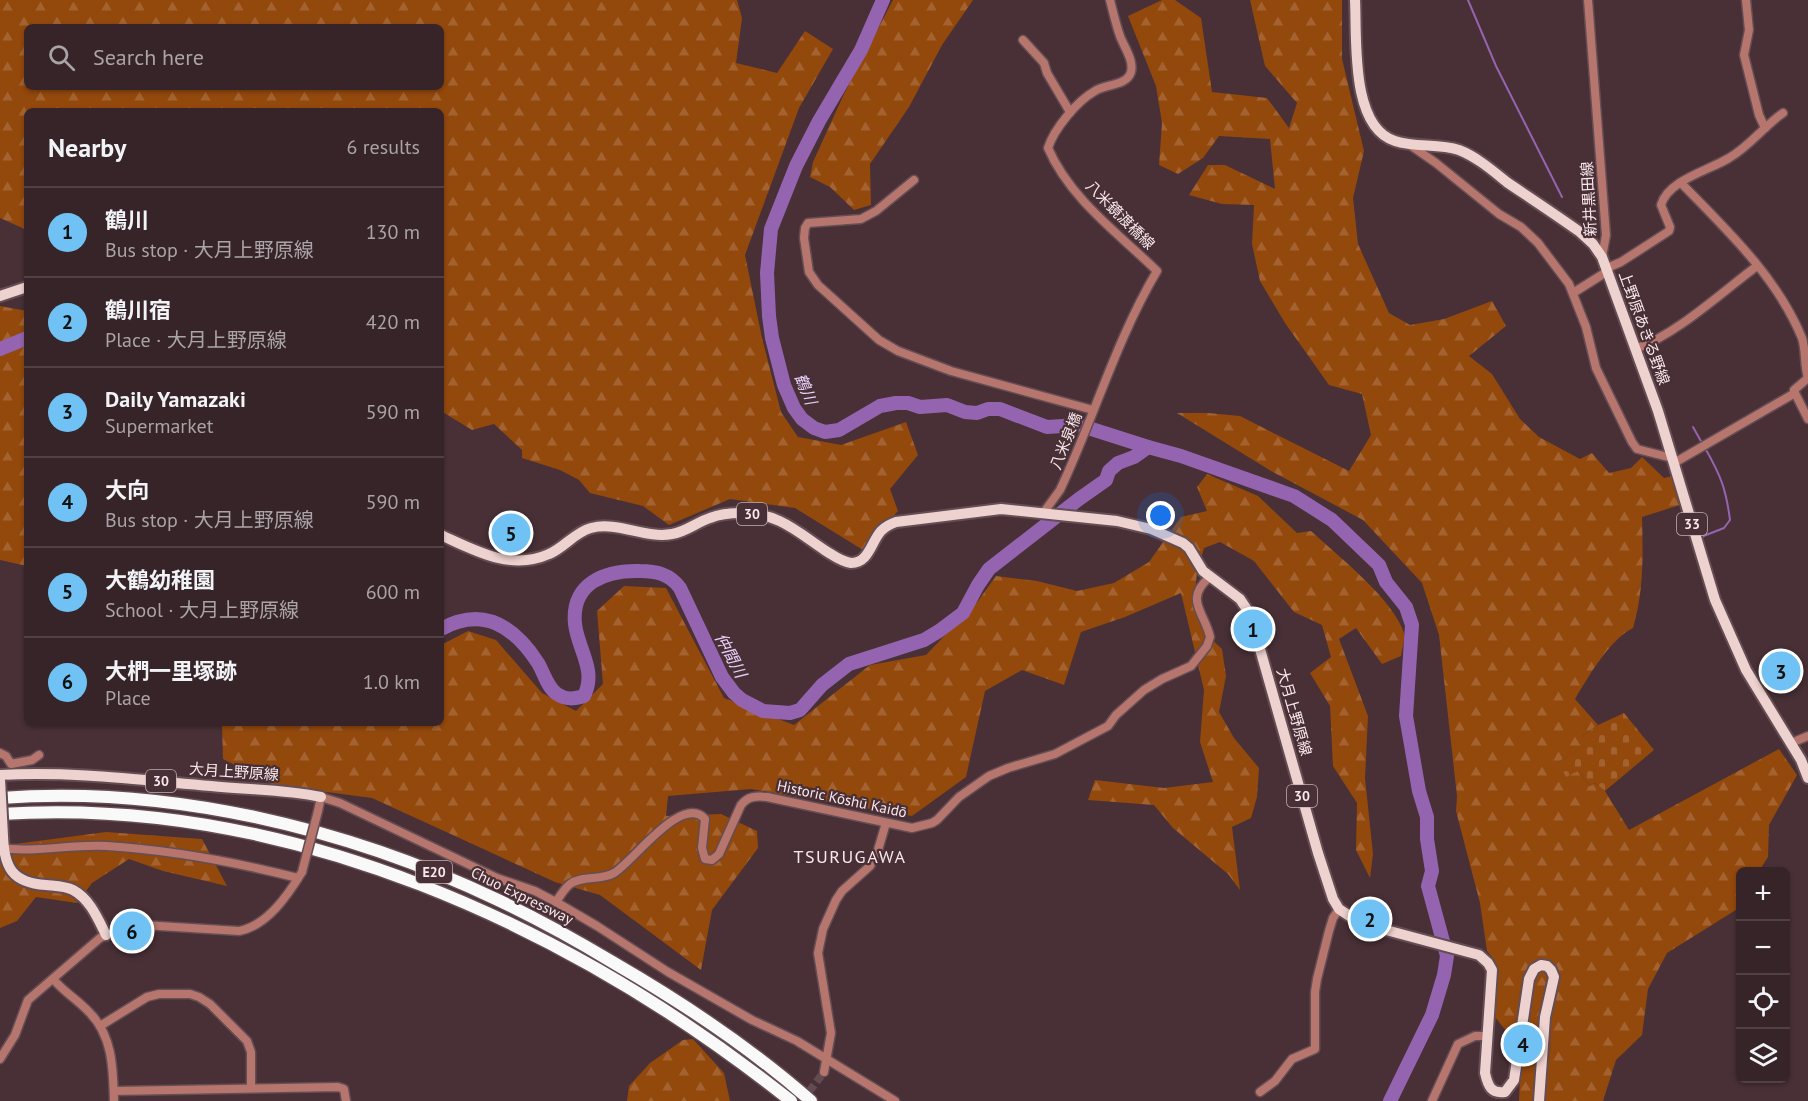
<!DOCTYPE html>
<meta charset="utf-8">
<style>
:root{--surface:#362428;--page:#3d2c30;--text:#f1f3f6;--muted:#aaa4a8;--line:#504145;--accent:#70c2f4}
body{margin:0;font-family:"PT Sans","Noto Sans JP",sans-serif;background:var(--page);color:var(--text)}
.controls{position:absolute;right:18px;bottom:18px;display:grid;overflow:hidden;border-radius:9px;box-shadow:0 2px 4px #0004}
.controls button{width:54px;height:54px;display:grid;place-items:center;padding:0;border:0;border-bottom:2px solid var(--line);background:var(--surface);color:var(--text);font:30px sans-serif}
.you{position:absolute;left:1161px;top:516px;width:21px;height:21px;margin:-15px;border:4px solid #fff;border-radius:50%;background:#1a73e8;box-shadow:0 0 0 9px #1a73e833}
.badge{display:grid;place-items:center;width:39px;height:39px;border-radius:50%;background:var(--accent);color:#111;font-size:20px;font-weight:700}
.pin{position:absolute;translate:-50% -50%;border:3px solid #fff;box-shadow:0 2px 6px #0006}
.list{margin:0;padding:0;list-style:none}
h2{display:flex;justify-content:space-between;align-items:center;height:78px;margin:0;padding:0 24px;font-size:26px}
h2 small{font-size:20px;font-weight:400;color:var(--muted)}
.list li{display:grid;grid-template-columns:39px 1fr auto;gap:18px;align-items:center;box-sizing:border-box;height:90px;padding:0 24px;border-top:2px solid var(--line)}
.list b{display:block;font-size:22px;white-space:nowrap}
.list p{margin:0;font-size:20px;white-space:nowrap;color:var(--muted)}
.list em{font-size:20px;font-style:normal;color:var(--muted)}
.icon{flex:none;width:33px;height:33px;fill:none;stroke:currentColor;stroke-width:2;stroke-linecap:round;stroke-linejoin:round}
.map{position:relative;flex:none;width:1808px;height:1101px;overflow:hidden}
.search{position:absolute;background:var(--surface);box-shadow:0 2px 4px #0004;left:24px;top:24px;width:420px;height:66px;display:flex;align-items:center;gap:15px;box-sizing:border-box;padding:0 21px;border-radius:9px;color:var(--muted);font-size:22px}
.panel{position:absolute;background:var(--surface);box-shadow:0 2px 4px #0004;left:24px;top:108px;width:420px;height:618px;border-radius:9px}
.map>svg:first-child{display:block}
</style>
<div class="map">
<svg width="1808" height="1101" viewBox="0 0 1808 1101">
<defs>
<pattern id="forest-firs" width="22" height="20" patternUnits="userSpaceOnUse" patternTransform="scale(1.5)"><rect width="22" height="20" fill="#93480c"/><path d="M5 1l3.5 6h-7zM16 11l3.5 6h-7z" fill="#a36230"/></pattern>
<pattern id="cemetery-stones" width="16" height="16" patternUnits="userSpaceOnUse" patternTransform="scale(1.5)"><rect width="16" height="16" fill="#93480c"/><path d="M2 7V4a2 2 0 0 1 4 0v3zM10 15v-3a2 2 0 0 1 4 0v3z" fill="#a36230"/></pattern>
</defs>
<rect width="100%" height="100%" fill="#483036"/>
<g fill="url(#forest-firs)" fill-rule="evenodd">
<path d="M0 0H737L742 18 736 63 777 73 805 31 833 49 799 108 745 255 762 338 781 412 798 437 841 445 906 422 918 455 890 489 898 511 863 550 795 508 730 499 669 525 643 506 590 493 579 480 560 470 522 458V450L494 424 472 430 441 411V111H27V230L0 218ZM27 27H441V87H27Z"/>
<path d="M893 0H973L942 45 909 107 870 164 871 205 854 210 830 187 810 177 813 162 844 94Z"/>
<path d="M1162 0H1175L1201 18 1212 92 1267 98 1289 128 1297 103 1265 66 1250 0H1342V59L1364 151 1353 198 1358 244 1389 313 1410 325 1444 319 1492 301 1506 326 1469 356 1492 374 1520 419 1539 437 1580 459 1592 453 1609 473 1631 468 1642 457 1664 478 1677 475 1686 503 1642 517C1643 554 1644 591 1633 628 1609 640 1589 676 1575 699L1598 725 1583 735 1588 744 1558 762 1578 771 1590 786 1595 783 1605 791 1629 830 1779 749 1797 775 1769 825 1768 857 1759 871 1740 872V905L1739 908 1667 953 1648 989 1642 1035 1616 1060 1603 1101H1519L1521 1050 1495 1017 1496 969 1495 961 1487 951 1480 903 1456 811 1457 796 1439 635 1422 583 1363 520 1271 471 1177 413H1208L1240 416 1349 471 1371 435 1362 394 1329 385 1285 323 1260 281 1252 244 1254 205 1222 204 1189 195 1208 165H1225L1275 189 1270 139 1219 136 1203 158 1178 174 1159 165 1162 123 1156 86 1128 16Z"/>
<path d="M0 306 27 311V566L0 560Z"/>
<path d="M1207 474 1258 496 1297 533 1311 531C1337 555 1394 600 1404 633 1405 640 1402 649 1401 656L1382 664 1356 628 1339 639 1368 716 1365 778 1373 854 1370 878 1356 850 1357 803 1333 766 1330 706 1310 673 1331 657 1322 625 1294 612 1254 561 1220 542 1204 548 1197 573 1195 592 1207 635 1222 649 1226 676 1219 712 1234 738 1259 768 1257 797 1251 818 1232 827 1240 890 1228 874 1173 828 1154 805 1088 800 1095 780 1164 788 1213 782 1200 742 1204 690 1181 593 1125 617 1081 632 1064 685 1022 670 985 691 966 777 912 816 751 789 668 796 666 816 721 814 757 831 758 848 712 910 701 970 600 895 555 882 372 798 274 785 223 759 222 723H441V645L468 631 496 640 542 693 576 711 603 684 597 611 624 586 666 588 724 698 794 725 870 665 926 655 978 601 996 576 1037 581 1077 591 1114 583 1149 562 1181 517 1207 511 1197 487Z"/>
<path d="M106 832 202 839 227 886 163 871 129 859 92 883 77 903 36 897 17 921 0 928V846Z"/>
<path d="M693 1039 724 1073 730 1101H627L629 1086 650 1063 683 1040Z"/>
</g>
<path fill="url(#cemetery-stones)" d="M1624 713 1654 750 1605 791 1595 783 1590 786 1578 771 1566 777 1558 762 1587 744 1583 735 1598 725Z"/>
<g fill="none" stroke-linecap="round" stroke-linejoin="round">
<g stroke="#9564b1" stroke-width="2">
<path d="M1468 0 1496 66 1562 197"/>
<path d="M1693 427 1702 443"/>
<path d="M1701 537 1724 528 1730 520C1726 489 1721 476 1705 448"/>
</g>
<g stroke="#9564b1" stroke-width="14">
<path d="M883 0 861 50 819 121 796 166 771 229 767 273 769 316 772 338 784 385 794 408 802 419 814 428 825 432 839 430 880 406 896 403H908L920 407 947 405 965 412 977 413 988 409H1000L1047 427 1079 425 1148 447 1181 456 1294 496 1332 520 1379 565 1386 582 1406 607 1412 625 1406 716 1419 791 1427 817V839L1432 871 1428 886 1447 956 1444 975 1432 1015 1390 1101"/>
<path d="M0 349 27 338"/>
<path d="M441 629C483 606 514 626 538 663 544 673 547 687 557 694 566 700 574 699 584 696 597 670 578 650 575 624 571 583 605 570 640 571 656 571 670 574 680 588L722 677 734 693 742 700 763 711 790 713 800 710 822 685 849 664 924 640 939 631 963 613 978 585 989 569 1079 499 1106 480 1109 471 1118 463 1134 457 1148 447"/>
</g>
<path stroke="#634c51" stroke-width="8" stroke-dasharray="8 4" stroke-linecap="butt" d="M802 1101 824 1072"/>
<defs>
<g id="minor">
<path d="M1588 0 1606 235 1602 257"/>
<path d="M1746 0 1749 30 1744 55 1759 115 1765 128"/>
<path d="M1023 40 1044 63 1047 73 1070 112"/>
<path d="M1410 145 1436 163 1499 214 1521 227 1538 243 1569 284 1586 327 1596 368 1632 442 1637 449 1672 458"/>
<path d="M914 180 876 211 861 219 808 223 805 228 804 238 809 272 818 285 879 340 898 351 951 371 1093 410"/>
<path d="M1607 268 1621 262 1669 231 1670 227 1661 205C1668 180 1710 170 1729 158 1750 146 1764 126 1783 113"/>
<path d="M1573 293 1608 271"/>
<path d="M1635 349C1676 335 1722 292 1757 266"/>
<path d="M1795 393 1808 419"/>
<path d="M1674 463 1795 393 1794 390 1808 378C1804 365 1806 350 1802 338 1777 277 1726 229 1681 183"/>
<path d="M1044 512 1060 490C1094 418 1116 340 1157 271 1119 234 1070 199 1048 148 1054 129 1077 101 1095 91 1105 84 1127 86 1131 72 1134 60 1124 47 1120 36 1116 25 1113 12 1110 0"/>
<path d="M1791 743 1808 736"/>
<path d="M0 753 6 756 11 764 32 760 39 755"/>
<path d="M318 811 321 797 340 803 497 878 535 891 556 902 597 926 668 972 752 1020 797 1041 895 1101"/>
<path d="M0 848C35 853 71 844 106 846 172 850 235 862 298 878"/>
<path d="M556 902C560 896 564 889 570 884 583 875 601 881 614 873 634 861 682 793 705 819L702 848 705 859 712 860 719 854 741 805C748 796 756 796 767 797L912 828 932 823 937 820 959 797 989 776 1008 768 1055 754 1108 726 1116 715 1144 690 1162 679 1191 666 1207 646 1210 637C1205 613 1183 599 1210 577"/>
<path d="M54 980C64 992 78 1000 89 1012 113 1036 113 1069 114 1101"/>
<path d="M100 1026 147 997 159 994H190L199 997 210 1004 247 1041 251 1052V1088"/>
<path d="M0 1059 15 1035 28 1000 100 938 122 929 143 925 239 931C267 926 288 895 302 872"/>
<path d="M824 1072 831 1033 818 953 823 929 836 900 842 891 870 866 878 850 886 823"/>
<path d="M114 1091 338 1087 344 1089 346 1101"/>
<path d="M1260 1092 1275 1081 1292 1059 1315 1049V992L1317 979 1329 931 1333 918 1339 909"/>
<path d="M1432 1101 1458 1044 1475 1036H1487"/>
</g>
<g id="major">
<path d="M1355 0C1357 38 1350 127 1395 141 1416 148 1438 143 1459 150 1477 157 1493 171 1508 183 1532 199 1556 215 1580 232L1593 244 1602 257 1658 411 1715 600 1746 670 1801 760 1808 778"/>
<path d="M0 296 27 287"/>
<path d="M441 535C476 551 511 571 549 554 564 548 575 532 591 528 618 521 645 539 672 534 686 532 697 522 710 518 720 514 730 513 741 513 779 513 796 531 826 551 834 556 842 562 851 563 869 563 871 542 881 531 885 527 890 524 896 522L1001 509 1117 521 1151 529 1183 543 1189 548 1203 571 1240 599 1250 614 1318 853 1333 899 1339 909 1360 923 1479 955 1488 963 1492 970 1485 1073C1488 1086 1491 1094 1505 1092L1514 1080 1529 979 1534 969 1541 965 1547 966 1551 970 1554 977 1545 1017 1539 1101"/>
<path d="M0 775C71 771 141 780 211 786 249 790 285 789 321 797"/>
<path d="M3 836C4 867 12 883 46 885 55 886 65 886 73 890 90 899 98 919 106 935"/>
</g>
<g id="highway">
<path d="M0 798C168 785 347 828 498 900 538 919 576 940 614 963 683 1003 751 1048 811 1101"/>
<path d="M0 814C287 795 571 926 791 1101"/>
</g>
</defs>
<use href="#minor" stroke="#644d53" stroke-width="11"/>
<use href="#major" stroke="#644d53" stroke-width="14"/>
<use href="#highway" stroke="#644d53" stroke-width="15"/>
<use href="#minor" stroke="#b6756d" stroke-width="8"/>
<use href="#major" stroke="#eed2cf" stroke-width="10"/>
<use href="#highway" stroke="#f9f9f9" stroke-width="12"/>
<defs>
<path id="minor-bridge" d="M302 872 318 811"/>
<path id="major-bridge" d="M0 780 3 836"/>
</defs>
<use href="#minor-bridge" stroke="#644d53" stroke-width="11" stroke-linecap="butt"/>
<use href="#major-bridge" stroke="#644d53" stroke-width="14" stroke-linecap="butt"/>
<use href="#minor-bridge" stroke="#b6756d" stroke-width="8"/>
<use href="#major-bridge" stroke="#eed2cf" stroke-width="10"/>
</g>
<g text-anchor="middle" stroke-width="4.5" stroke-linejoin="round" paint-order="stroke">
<g fill="#483036" stroke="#c4b1b5" stroke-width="1.5">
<rect x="737" y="503" width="30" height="22" rx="4.5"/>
<rect x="1677" y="513" width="30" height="22" rx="4.5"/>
<rect x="146" y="770" width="30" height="22" rx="4.5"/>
<rect x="1287" y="785" width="30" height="22" rx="4.5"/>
<rect x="416" y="861" width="36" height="22" rx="4.5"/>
</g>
<g font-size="14" font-weight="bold" fill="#f9e8ec">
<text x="752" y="519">30</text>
<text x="1692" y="529">33</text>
<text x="161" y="786">30</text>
<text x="1302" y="801">30</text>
<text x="434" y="877">E20</text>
</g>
<g font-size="15" fill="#f9e8ec" stroke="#483036">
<text transform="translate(1589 199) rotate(-93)" y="5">新井黒田線</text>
<text transform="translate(1120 215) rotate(45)" y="5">八米鏡渡橋線</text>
<text transform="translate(1644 328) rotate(70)" y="5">上野原あきる野線</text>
<text transform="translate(1066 441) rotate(-68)" y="5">八米泉橋</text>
<text transform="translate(1294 712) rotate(74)" y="5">大月上野原線</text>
<text transform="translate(234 772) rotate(4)" y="5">大月上野原線</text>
<text transform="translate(842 799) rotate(12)" y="5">Historic Kōshū Kaidō</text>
<text transform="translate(522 896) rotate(26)" y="5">Chuo Expressway</text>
</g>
<g font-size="16" font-style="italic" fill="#ead1fb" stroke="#483036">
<text transform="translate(806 389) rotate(67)" y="6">鶴川</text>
<text transform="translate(731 655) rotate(62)" y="6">仲間川</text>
</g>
<g font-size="18" letter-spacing="1.5" fill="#f9e8ec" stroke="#483036">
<text x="850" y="863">TSURUGAWA</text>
</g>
</g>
</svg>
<div class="controls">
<button>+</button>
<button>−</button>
<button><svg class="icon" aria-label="locate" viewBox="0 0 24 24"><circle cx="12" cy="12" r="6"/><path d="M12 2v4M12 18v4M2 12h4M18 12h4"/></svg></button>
<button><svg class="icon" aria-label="layers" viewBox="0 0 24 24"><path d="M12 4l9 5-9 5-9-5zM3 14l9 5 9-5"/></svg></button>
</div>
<div class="you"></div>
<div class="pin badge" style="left:1253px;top:629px">1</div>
<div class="pin badge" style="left:1370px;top:919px">2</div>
<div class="pin badge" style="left:1781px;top:671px">3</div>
<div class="pin badge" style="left:1523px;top:1044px">4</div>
<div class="pin badge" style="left:511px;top:533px">5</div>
<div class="pin badge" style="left:132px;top:931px">6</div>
<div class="search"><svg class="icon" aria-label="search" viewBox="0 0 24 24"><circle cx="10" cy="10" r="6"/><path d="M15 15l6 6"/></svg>Search here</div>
<section class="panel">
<h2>Nearby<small>6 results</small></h2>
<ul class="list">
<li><span class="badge">1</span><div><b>鶴川</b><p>Bus stop · 大月上野原線</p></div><em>130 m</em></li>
<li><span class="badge">2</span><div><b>鶴川宿</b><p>Place · 大月上野原線</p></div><em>420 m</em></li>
<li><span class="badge">3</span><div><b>Daily Yamazaki</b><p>Supermarket</p></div><em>590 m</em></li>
<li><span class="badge">4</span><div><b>大向</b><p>Bus stop · 大月上野原線</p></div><em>590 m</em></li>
<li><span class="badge">5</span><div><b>大鶴幼稚園</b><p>School · 大月上野原線</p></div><em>600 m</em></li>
<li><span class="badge">6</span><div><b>大椚一里塚跡</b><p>Place</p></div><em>1.0 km</em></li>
</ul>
</section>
</div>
